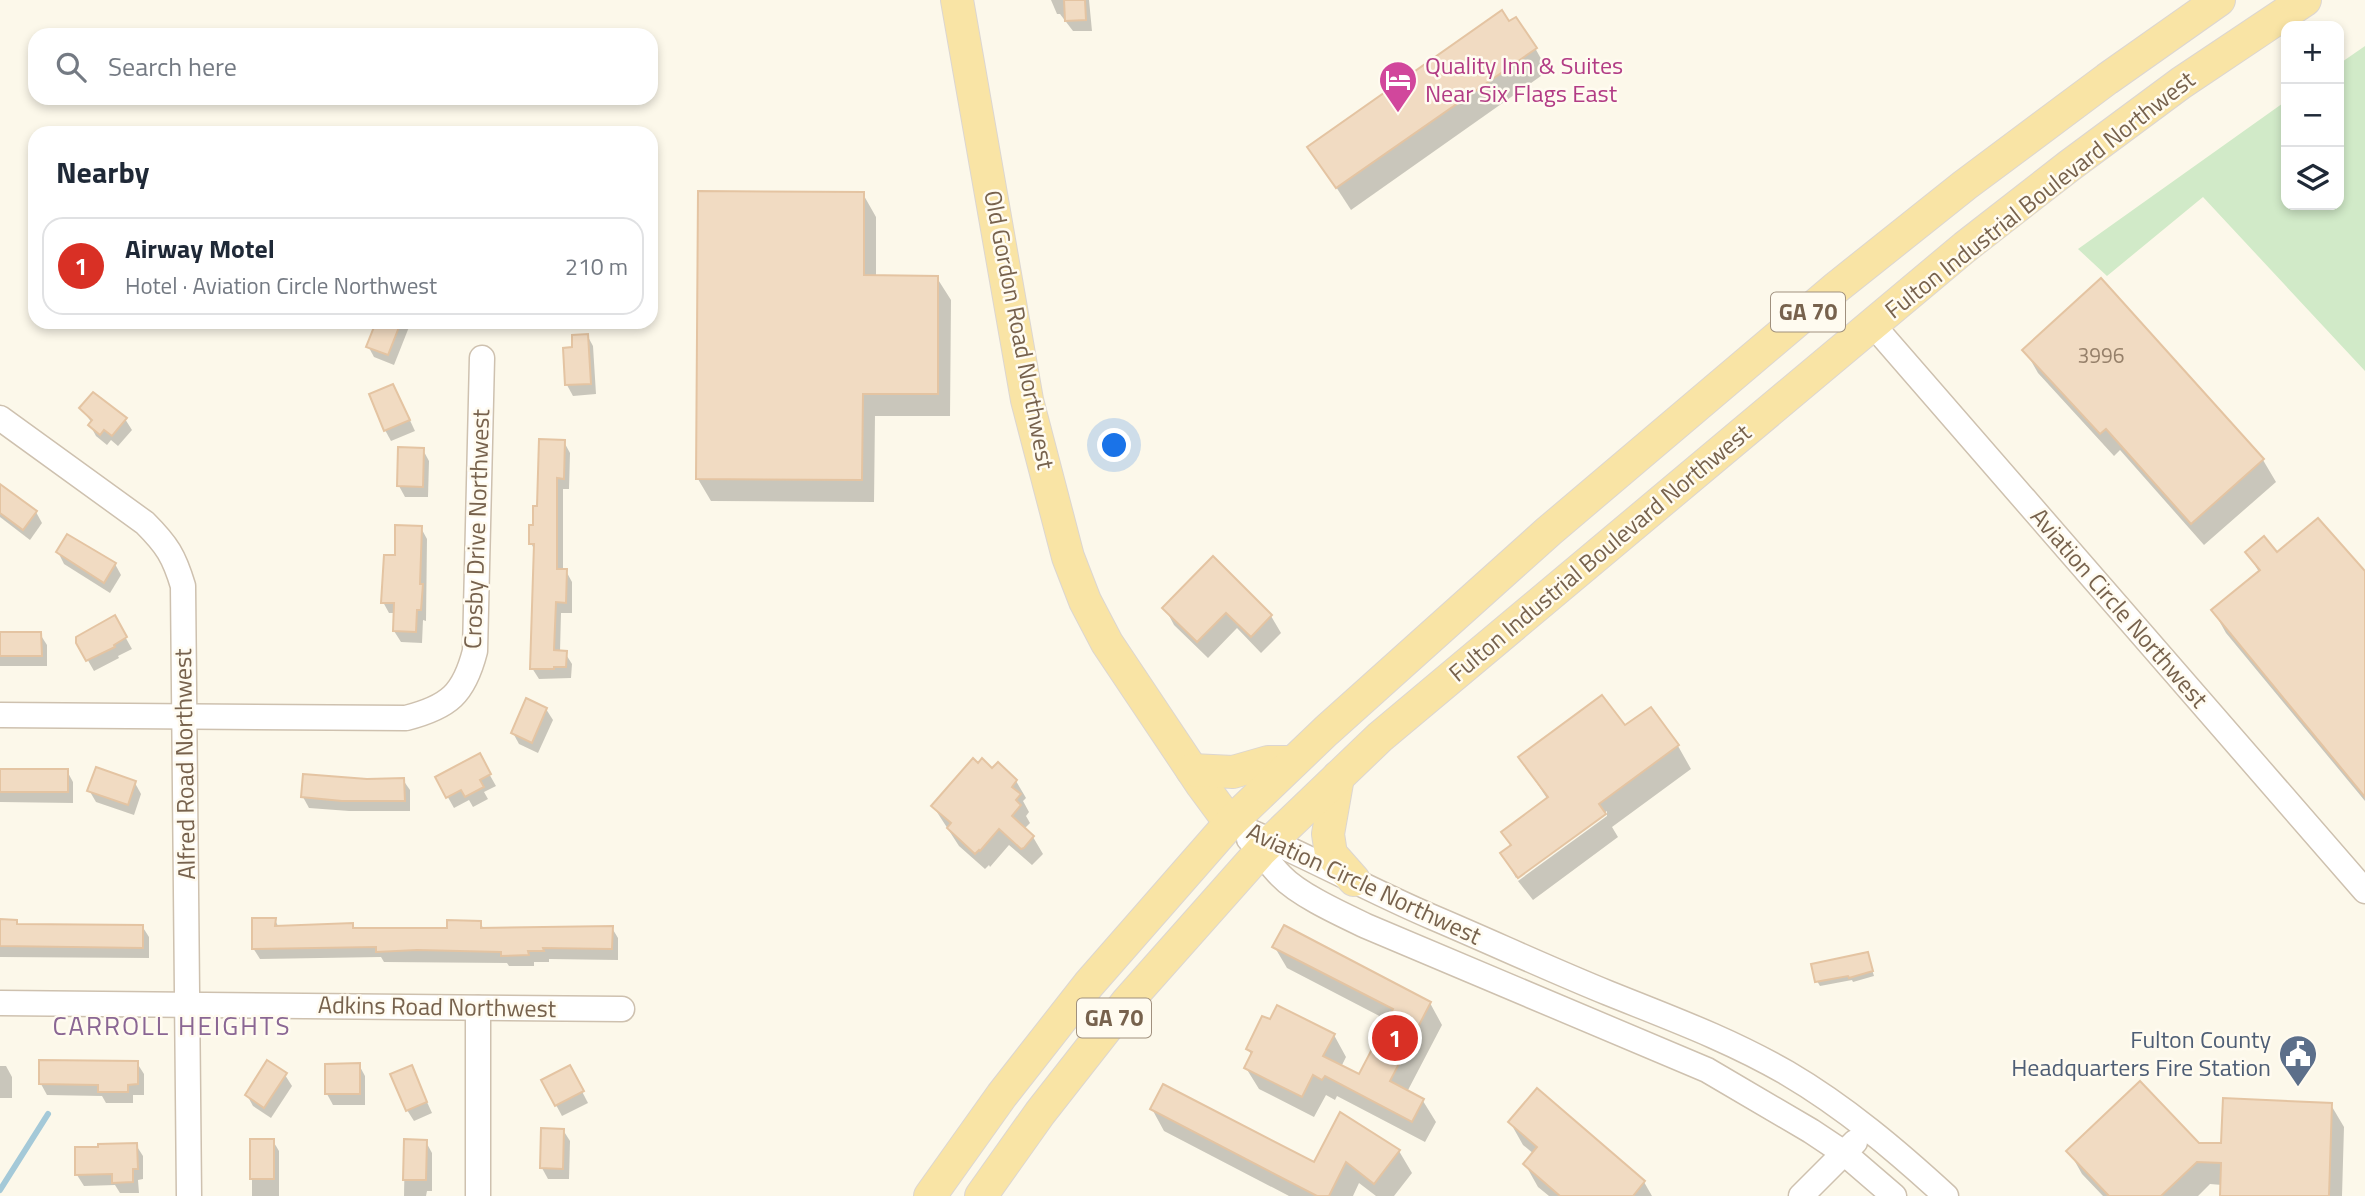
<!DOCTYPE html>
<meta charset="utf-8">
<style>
:root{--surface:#fff;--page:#f6f6f7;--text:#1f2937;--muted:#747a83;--line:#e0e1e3;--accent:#d93025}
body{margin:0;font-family:"Titillium Web",sans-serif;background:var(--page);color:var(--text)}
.controls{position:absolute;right:21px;top:21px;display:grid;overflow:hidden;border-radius:14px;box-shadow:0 4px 10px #0003}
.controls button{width:63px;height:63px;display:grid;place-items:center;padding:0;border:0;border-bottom:2px solid var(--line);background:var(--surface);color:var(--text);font:35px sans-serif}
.you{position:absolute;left:1115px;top:446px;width:24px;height:24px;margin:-18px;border:5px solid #fff;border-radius:50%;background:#1a73e8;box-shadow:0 0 0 10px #1a73e833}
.badge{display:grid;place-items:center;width:46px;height:46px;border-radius:50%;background:var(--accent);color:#fff;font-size:23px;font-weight:700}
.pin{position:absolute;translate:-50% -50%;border:4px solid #fff;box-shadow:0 2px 7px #0006}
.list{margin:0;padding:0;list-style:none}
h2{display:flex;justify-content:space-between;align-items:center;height:91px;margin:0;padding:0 28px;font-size:30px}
h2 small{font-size:23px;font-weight:400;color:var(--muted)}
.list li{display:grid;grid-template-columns:46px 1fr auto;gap:21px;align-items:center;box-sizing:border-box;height:98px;margin:0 14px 14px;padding:0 14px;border:2px solid var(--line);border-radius:21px}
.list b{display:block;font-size:26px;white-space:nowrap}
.list p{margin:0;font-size:23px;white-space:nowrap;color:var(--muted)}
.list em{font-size:23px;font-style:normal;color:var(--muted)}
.icon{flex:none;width:38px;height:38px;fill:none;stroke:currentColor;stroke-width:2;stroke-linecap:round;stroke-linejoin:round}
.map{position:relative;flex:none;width:2365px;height:1196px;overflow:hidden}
.search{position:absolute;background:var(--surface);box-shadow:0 4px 10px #0003;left:28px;top:28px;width:630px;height:77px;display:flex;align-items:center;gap:18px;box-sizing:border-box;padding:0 24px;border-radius:21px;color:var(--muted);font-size:26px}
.panel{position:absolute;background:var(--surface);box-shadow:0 4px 10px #0003;left:28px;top:126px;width:630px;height:203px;border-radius:21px}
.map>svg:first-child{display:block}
</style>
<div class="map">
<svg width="2365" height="1196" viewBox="0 0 2365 1196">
<rect width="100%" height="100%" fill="#fcf8ea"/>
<path fill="#d1eac8" d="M2365 46V371L2203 197 2107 276 2078 249 2286 101V205H2339V64Z"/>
<g fill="#0003">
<path d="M1051 0H1089L1092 31H1073L1060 14H1057Z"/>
<path d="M1509 23 1535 48 1548 71 1351 210 1310 147Z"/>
<path d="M863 194 876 217V277L937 278 951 300 950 416H875L874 502 711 501 698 479Z"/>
<path d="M378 322H411L394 365 374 357 368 346Z"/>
<path d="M587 335 593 346 596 394 573 396 567 385 574 349Z"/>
<path d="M2025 350 2263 460 2276 482 2204 545 2120 450 2114 456 2038 373Z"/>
<path d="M399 397 415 431 391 441 385 430Z"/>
<path d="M81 408 125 419 132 430 118 446 111 440 107 445 96 436 90 425 92 423Z"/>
<path d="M564 442 570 453 569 489H563V571H566L572 582V613H561L560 652 565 653 572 664 571 678 539 679 532 668 535 551 531 543 538 507Z"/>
<path d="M423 450 429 461 428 497H405L399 486Z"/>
<path d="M0 486 36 512 42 523 30 540 0 517Z"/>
<path d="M421 528 427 539 426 621 423 620 422 643 401 642 394 631 395 613H389L383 602 396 556Z"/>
<path d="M58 552 115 564 121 575 110 593 64 564Z"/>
<path d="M2247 552 2277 555 2365 574V801L2226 633 2213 610 2259 572Z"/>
<path d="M1213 559 1271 616 1281 633 1261 653 1237 628 1208 658 1174 625 1165 608Z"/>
<path d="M114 617 132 649 118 656 119 658 94 671 78 643Z"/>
<path d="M0 634H40L47 645V666H0Z"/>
<path d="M546 709 553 720 538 753 519 744 513 733Z"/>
<path d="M1650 709 1678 746 1691 769 1612 827 1618 837 1533 900 1518 881 1607 816V811L1516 878 1502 853 1511 847 1503 833 1548 800 1520 757 1625 728Z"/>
<path d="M479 756 496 786 484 792 488 799 473 807 469 800 454 808 437 778Z"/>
<path d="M0 770 67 771 73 782V803L0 802Z"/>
<path d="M993 770 1016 781 1026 798 1023 801 1029 812 1026 816 1030 823 1024 829 1033 837 1043 854 1032 865 1009 845 990 867 989 865 985 869 959 846 933 806Z"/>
<path d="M403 780 410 790V811H349L309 808 303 797 367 781Z"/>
<path d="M135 783 141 794 134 815 96 802 89 790Z"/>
<path d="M275 920 279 928 352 925 355 930H449L480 923 484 929 612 928 618 938V960L549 959V962H534V966H509L507 963 384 962 381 957 260 959 253 948Z"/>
<path d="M0 921H16L19 926H142L149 937V958L0 957Z"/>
<path d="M1274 946 1430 1003 1442 1025 1407 1092 1423 1101 1436 1122 1425 1142 1337 1096 1335 1100 1326 1095 1314 1117 1259 1089 1246 1068 1252 1056 1248 1049 1334 1035 1346 1057 1341 1067 1360 1077 1389 1021 1287 968Z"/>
<path d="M1867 954 1874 976 1853 982 1852 980 1820 986 1817 981Z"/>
<path d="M137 1063 144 1074V1095H133V1103H106L102 1096 47 1095 41 1084Z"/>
<path d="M359 1065 365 1076V1105H333L327 1094Z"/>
<path d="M0 1066H6L12 1077V1098H0Z"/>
<path d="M411 1067 432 1113 414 1121 407 1110Z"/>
<path d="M285 1075 292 1086 271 1118 253 1106 247 1095Z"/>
<path d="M575 1078 588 1103 562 1116 543 1081Z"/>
<path d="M2331 1105 2344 1127 2342 1196H2222V1185L2210 1184 2198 1196H2103L2082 1174 2069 1151 2223 1145Z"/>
<path d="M1152 1109 1314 1165 1399 1151 1412 1173 1394 1196H1376L1359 1183 1353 1196H1289L1164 1131Z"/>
<path d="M1510 1122 1644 1182 1652 1196H1549L1538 1187 1525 1164 1534 1154 1523 1145Z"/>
<path d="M563 1130 570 1141 569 1179H548L542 1168Z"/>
<path d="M252 1141H273L279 1151V1196H252Z"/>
<path d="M405 1141 426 1142 432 1153V1191H427L426 1196H404Z"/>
<path d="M136 1145 143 1156V1179L138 1180 139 1193H120L115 1185 84 1186 77 1175Z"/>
</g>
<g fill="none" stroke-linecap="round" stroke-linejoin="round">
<path stroke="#a4c9d8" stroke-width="6" d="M0 1190 48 1114"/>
</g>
<g fill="#f1dbc2" stroke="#e4c4a2" stroke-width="2">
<path d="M1064 0H1085L1086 20 1065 21Z"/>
<path d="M1502 10 1509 21 1516 17 1537 48 1336 188 1307 147Z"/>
<path d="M698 191 864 192V275L938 276V394H863L862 480 696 479Z"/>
<path d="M2101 278 2264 459 2191 524 2106 429 2100 434 2022 350Z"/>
<path d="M376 322H401L388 355 366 347Z"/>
<path d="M588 334 591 384 565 385 563 348 572 347V335Z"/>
<path d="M393 384 410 420 384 431 369 394Z"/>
<path d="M93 392 127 418 112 436 104 430 100 435 88 425 92 420 79 408Z"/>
<path d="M539 439 565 440 564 479 557 478V569H567L566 603 556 602 554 650 567 651 566 667H554V669H530L534 544H529V525H533V506H537Z"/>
<path d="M398 447 424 448 423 487 397 486Z"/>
<path d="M0 484 37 511 23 530 0 513Z"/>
<path d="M2318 518 2365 571V797L2211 610 2260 570 2245 552 2264 536 2277 552Z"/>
<path d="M395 525 422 526 420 584H423L421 610H417L416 632 393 631 394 603H381L384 555H395Z"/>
<path d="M67 534 116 563 104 583 56 552Z"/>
<path d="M1213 556 1272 615 1251 637 1226 613 1197 642 1162 608Z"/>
<path d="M115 615 127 637 114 645 115 647 86 661 76 643V637Z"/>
<path d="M0 632H41L42 656H0Z"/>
<path d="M1602 695 1625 725 1651 707 1679 745 1599 804 1606 814 1518 878 1500 853 1511 845 1501 832 1548 797 1518 757Z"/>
<path d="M526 698 547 708 532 743 511 733Z"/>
<path d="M480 753 491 774 480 780 484 787 465 797 461 790 446 798 435 777Z"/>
<path d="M973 758 978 763 982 758 992 768 998 762 1017 780 1012 787 1021 794 1016 800 1021 805 1012 816 1034 836 1024 848 1021 849 999 829 980 851 979 850 975 854 947 828 951 823 931 806Z"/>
<path d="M96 767 136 781 128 805 87 791Z"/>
<rect x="0" y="769" width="68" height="23"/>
<path d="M303 774 367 779 404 778 405 801H342L301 797Z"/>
<path d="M252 918H276L275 926 353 923V928H447V920L481 921V928L613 926 612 949 543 948 544 951H528L529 955 501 956V952L417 950 376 952V947L252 949Z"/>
<path d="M0 919 17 920V924L143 925V948L0 946Z"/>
<path d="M1284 925 1431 1002 1390 1081 1424 1099 1412 1122 1325 1076 1322 1080 1313 1075 1302 1097 1244 1068 1252 1052 1246 1049 1262 1016 1270 1019 1277 1005 1335 1034 1323 1056 1359 1074 1393 1009 1272 947Z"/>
<path d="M1868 952 1873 971 1849 978 1848 976 1815 982 1811 964Z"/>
<path d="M39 1060 138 1061V1084L128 1085V1092H98V1085L39 1084Z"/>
<path d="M267 1060 287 1073 264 1108 245 1095Z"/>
<path d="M360 1063V1094H325V1064Z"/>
<path d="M412 1065 427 1102 406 1111 390 1074Z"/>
<path d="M570 1065 584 1091 555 1106 541 1080Z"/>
<path d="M2140 1081 2199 1143H2221L2223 1098 2332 1103 2329 1196H2220L2221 1163 2197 1162 2161 1196H2109L2066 1151Z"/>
<path d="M1163 1084 1314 1162 1340 1112 1400 1150 1374 1184 1346 1162 1329 1196H1317L1150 1109Z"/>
<path d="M1537 1088 1645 1181 1633 1196H1560L1523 1164 1537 1147 1508 1122Z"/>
<path d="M541 1128 564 1129 563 1169 540 1168Z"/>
<rect x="250" y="1139" width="24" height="40"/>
<path d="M404 1139 427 1140 426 1180H403Z"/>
<path d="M137 1143 138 1169H133V1182L112 1183V1174L75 1175V1147H98V1144Z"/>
</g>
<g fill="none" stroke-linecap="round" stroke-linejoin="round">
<defs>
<g id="minor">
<path d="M1873 325 2365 891"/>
<path d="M0 418 145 523C167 545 174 556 183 586L189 1196"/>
<path d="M0 715 406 718C449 707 464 694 475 651L482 358"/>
<path d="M1230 823C1299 851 1364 888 1432 917 1491 942 1549 969 1608 993 1670 1018 1728 1039 1787 1073 1845 1107 1897 1151 1946 1196"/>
<path d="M1249 839C1261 851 1269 864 1281 876 1299 895 1341 914 1366 926L1707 1070 1811 1131 1844 1153 1894 1196"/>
<path d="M0 1003 622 1009"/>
<path d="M478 1008V1196"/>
<path d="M1801 1196 1855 1142"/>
</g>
<g id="major">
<path d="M957 0 1027 400 1068 557 1085 601 1107 643 1202 785 1230 823"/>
<path d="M1192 770 1233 772 1268 762H1293"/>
<path d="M1338 777 1328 834 1331 854 1354 880"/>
<path d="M930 1196 1002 1095 1089 984 1230 823 1326 731 1549 531 1837 287 1965 185 2107 79 2219 0"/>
<path d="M981 1196 1040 1113 1127 1002 1261 851 1380 737 1965 247 2069 166 2181 83 2305 0"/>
</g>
</defs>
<use href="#minor" stroke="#cec1af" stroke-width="27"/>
<use href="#major" stroke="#dcd6d1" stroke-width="34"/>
<use href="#minor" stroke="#fff" stroke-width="24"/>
<use href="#major" stroke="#f9e4a5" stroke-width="32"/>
</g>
<defs>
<symbol id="hotel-pin" viewBox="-11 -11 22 30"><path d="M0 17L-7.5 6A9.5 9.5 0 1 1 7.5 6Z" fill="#d1479c" stroke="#fffbf0"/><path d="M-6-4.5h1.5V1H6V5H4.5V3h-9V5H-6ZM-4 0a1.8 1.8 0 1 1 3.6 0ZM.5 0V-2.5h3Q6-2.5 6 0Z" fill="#fff"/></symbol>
<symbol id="civic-pin" viewBox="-11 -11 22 30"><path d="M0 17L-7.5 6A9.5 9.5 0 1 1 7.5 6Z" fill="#5c6f8a" stroke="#fffbf0"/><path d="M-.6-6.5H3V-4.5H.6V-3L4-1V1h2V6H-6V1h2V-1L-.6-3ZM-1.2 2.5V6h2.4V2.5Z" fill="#fff"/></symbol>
</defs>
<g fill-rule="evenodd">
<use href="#hotel-pin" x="1376" y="58" width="44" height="60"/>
<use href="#civic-pin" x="2276" y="1032" width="44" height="60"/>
</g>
<g text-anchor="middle" stroke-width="5" stroke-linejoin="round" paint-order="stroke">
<g font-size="21" fill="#96806a">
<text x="2101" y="363">3996</text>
</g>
<g fill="#fffbf0" stroke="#a0907e" stroke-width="2">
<rect x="1771" y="292.5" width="74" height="39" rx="5"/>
<rect x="1077" y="998.5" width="74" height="39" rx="5"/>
</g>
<g font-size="23" font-weight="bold" fill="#77624d">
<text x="1808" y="320">GA 70</text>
<text x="1114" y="1026">GA 70</text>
</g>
<g font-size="24" fill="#b23c85" stroke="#fffbf0" text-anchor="start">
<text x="1425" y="74">Quality Inn &amp; Suites<tspan x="1425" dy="28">Near Six Flags East</tspan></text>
</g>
<g font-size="24" fill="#77624d" stroke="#fffbf0">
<text transform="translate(2040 195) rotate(-38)" y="8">Fulton Industrial Boulevard Northwest</text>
<text transform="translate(1019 330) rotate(79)" y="8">Old Gordon Road Northwest</text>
<text transform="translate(477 529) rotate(-88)" y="8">Crosby Drive Northwest</text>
<text transform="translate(1600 553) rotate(-40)" y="8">Fulton Industrial Boulevard Northwest</text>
<text transform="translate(2119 608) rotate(49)" y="8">Aviation Circle Northwest</text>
<text transform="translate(185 764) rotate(-91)" y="8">Alfred Road Northwest</text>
<text transform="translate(1364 884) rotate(25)" y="8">Aviation Circle Northwest</text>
<text transform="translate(437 1007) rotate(1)" y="8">Adkins Road Northwest</text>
</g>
<g font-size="24" fill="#4e5e75" stroke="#fffbf0" text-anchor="end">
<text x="2271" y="1048">Fulton County<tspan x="2271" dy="28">Headquarters Fire Station</tspan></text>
</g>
<g font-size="26" letter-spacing="2" fill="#8a6693" stroke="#fffbf0">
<text x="172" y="1035">CARROLL HEIGHTS</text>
</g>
</g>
</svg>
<div class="controls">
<button>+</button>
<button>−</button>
<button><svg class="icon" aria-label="layers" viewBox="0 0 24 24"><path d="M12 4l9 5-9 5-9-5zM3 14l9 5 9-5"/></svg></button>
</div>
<div class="you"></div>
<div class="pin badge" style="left:1395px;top:1038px">1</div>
<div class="search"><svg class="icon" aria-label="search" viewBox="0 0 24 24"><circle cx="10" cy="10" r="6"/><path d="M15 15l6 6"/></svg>Search here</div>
<section class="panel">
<h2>Nearby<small></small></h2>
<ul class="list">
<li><span class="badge">1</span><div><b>Airway Motel</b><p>Hotel · Aviation Circle Northwest</p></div><em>210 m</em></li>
</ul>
</section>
</div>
